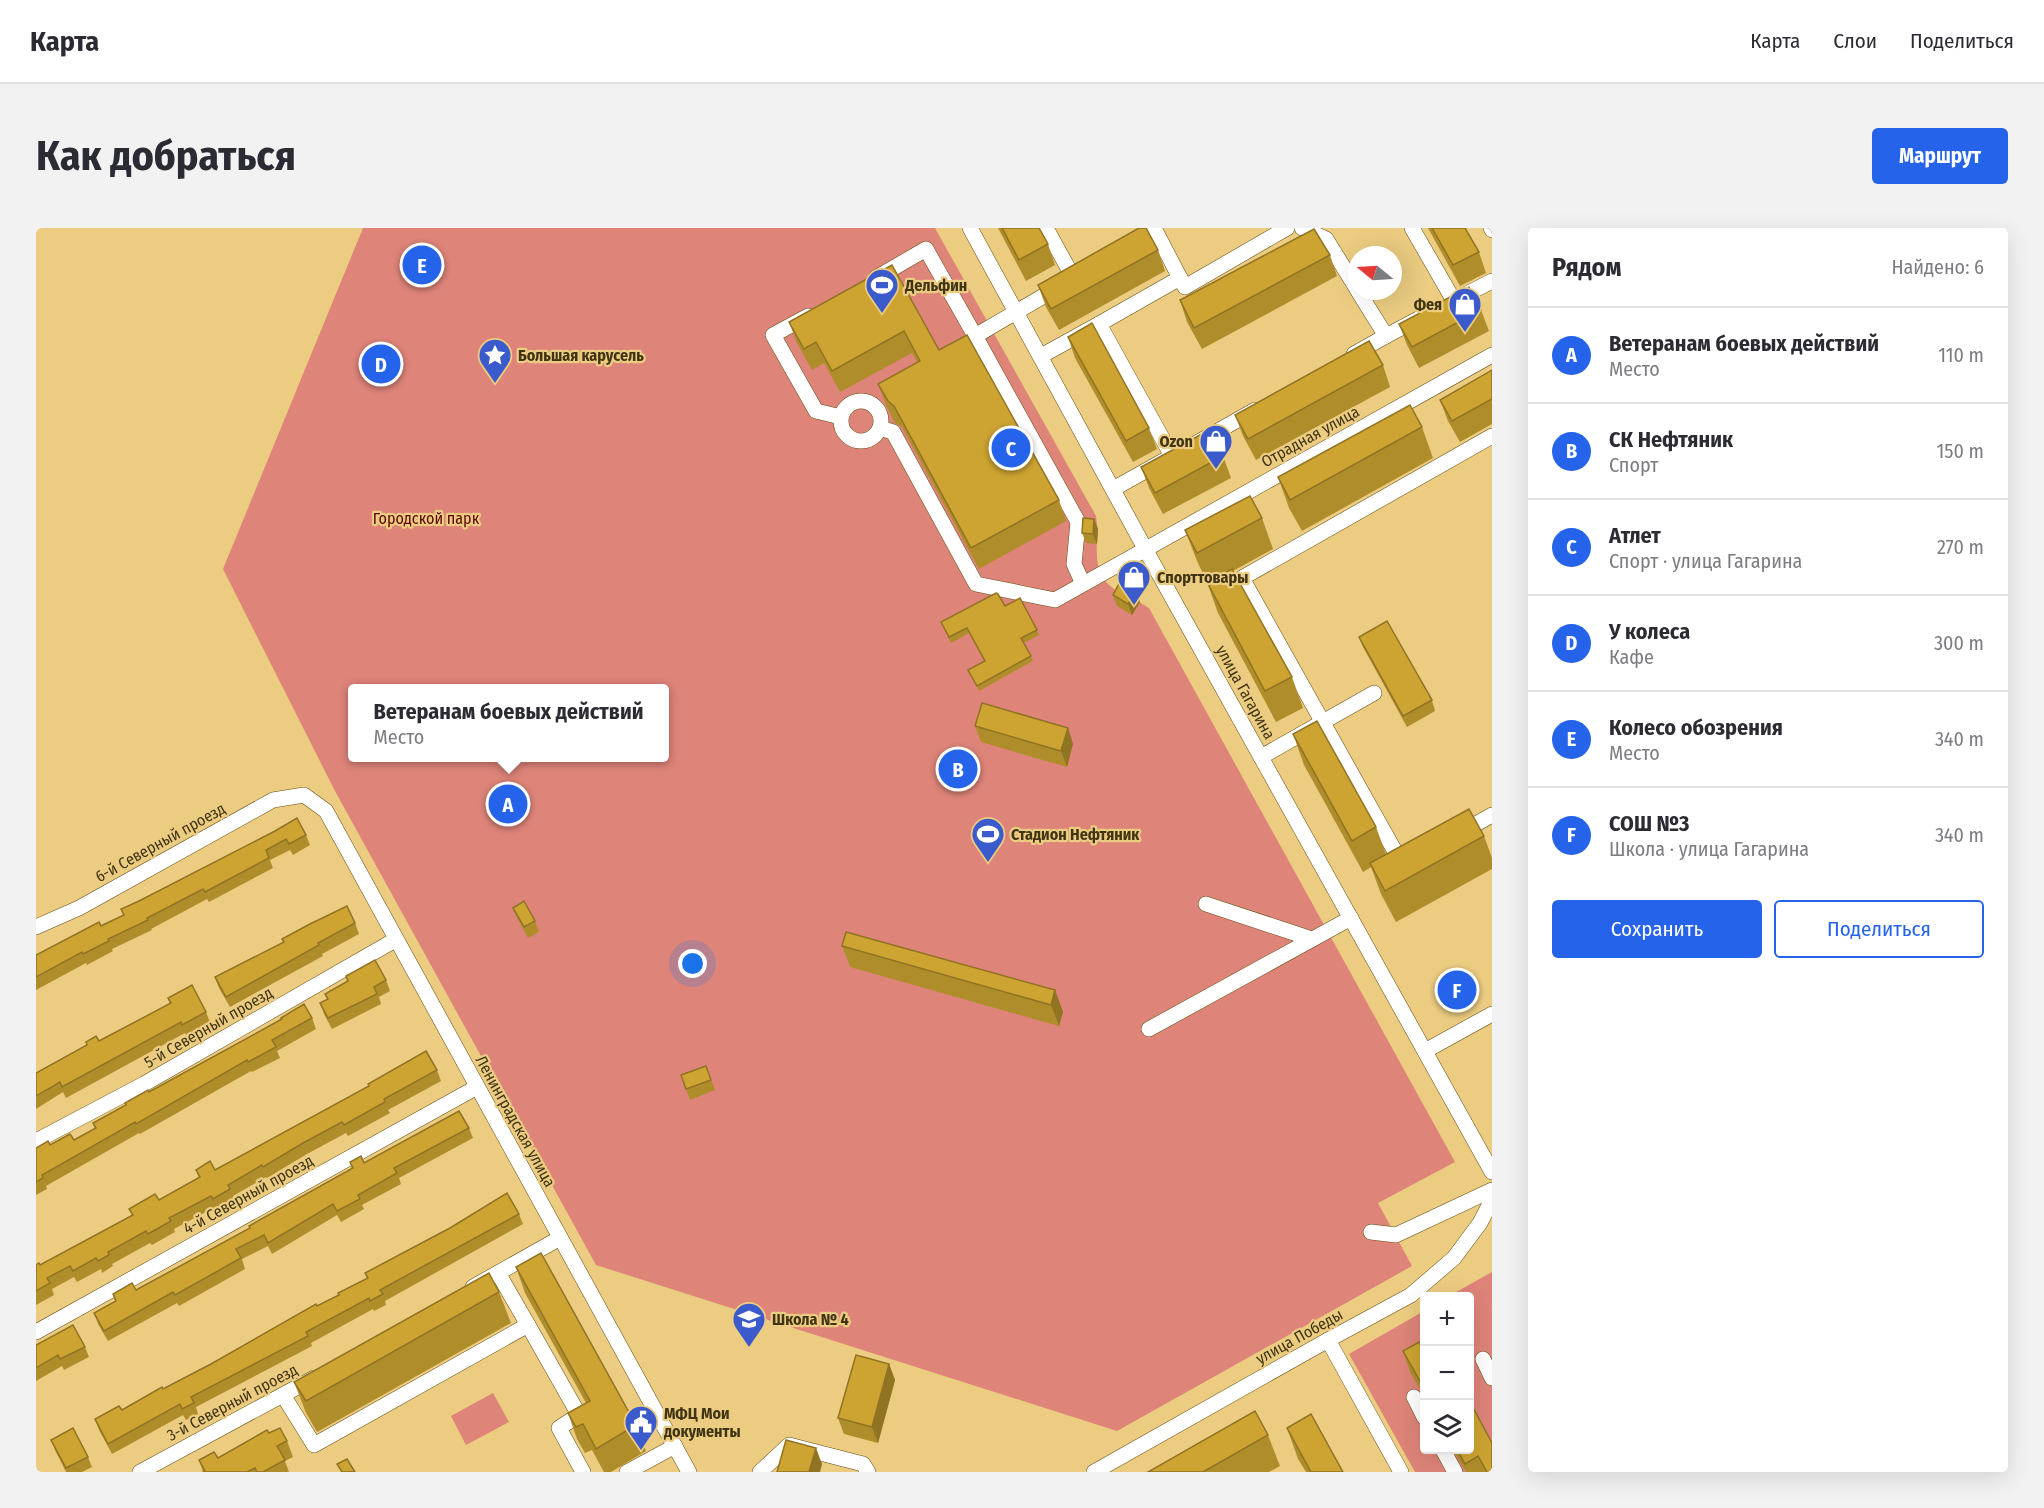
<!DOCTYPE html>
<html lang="ru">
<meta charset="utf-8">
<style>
:root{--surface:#fff;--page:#f2f2f3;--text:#2b2b33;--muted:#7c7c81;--line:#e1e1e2;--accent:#2563eb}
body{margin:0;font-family:"Fira Sans Condensed",sans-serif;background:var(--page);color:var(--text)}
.controls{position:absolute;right:18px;bottom:18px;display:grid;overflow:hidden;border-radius:6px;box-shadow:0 6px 24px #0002}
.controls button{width:54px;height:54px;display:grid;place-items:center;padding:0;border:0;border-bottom:2px solid var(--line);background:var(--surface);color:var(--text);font:30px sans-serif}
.compass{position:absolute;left:1312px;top:18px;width:54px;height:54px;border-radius:50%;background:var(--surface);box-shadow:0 6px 24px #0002;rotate:288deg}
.you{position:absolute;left:657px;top:736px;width:21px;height:21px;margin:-15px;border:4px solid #fff;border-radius:50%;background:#1a73e8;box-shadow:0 0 0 9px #1a73e833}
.badge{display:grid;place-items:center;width:39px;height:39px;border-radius:50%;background:var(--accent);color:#fff;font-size:20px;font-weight:700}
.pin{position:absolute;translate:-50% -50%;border:3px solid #fff;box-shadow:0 2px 6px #0006}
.popup{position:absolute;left:312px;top:456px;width:321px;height:78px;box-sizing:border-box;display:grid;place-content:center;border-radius:6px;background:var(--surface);filter:drop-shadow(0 2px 4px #0005);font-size:20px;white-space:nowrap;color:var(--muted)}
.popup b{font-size:22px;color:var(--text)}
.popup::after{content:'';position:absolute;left:50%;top:100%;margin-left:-12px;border:12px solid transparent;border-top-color:var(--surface)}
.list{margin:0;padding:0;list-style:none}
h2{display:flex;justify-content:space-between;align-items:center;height:78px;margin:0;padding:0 24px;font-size:26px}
h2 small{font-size:20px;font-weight:400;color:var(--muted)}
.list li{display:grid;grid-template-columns:39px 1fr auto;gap:18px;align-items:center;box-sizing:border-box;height:96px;padding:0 24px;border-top:2px solid var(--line)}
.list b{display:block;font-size:22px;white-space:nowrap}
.list p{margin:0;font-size:20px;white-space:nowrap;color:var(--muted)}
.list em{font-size:20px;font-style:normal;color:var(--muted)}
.actions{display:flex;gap:12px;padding:18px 24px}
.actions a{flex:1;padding:14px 0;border:2px solid var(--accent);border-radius:6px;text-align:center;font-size:21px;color:var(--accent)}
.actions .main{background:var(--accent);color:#fff}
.icon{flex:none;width:33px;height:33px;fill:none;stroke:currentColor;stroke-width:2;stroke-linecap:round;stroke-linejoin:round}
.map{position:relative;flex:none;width:1456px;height:1244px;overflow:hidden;border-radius:6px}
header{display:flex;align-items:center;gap:36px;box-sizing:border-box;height:84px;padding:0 30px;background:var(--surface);border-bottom:2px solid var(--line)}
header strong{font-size:28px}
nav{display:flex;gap:33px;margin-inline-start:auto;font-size:21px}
.intro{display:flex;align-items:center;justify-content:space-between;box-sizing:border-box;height:144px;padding:0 36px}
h1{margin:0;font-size:42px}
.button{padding:15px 27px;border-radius:6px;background:var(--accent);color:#fff;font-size:21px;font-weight:700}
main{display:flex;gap:36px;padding:0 36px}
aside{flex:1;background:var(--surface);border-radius:6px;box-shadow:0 6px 24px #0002}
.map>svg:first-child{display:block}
</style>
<header>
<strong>Карта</strong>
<nav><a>Карта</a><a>Слои</a><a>Поделиться</a></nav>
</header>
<div class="intro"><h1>Как добраться</h1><a class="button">Маршрут</a></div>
<main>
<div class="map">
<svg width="1456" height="1244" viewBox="0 0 1456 1244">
<rect width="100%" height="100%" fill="#ebcc81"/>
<g fill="#de8479" fill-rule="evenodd">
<path d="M327 0H899L1060 288C1064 310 1054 338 1072 356 1078 363 1103 373 1113 380L1419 934 1342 975 1376 1038 1081 1203 560 1037 299 563 187 341ZM316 460H628V530H316Z"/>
<path d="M1456 1044V1244H1379L1313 1126 1388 1083V1222H1434V1068H1413Z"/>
<path d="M457 1165 473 1194 430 1217 415 1188Z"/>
</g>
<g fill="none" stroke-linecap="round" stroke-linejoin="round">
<defs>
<g id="minor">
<path d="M934 0 1118 337 1456 944"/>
<path d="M1010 0 1038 51"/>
<path d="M1266 0 1290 11 1321 61"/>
<path d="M1376 0 1418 73"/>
<path d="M1455 0 1456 2"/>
<path d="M840 50 890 21 939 108 1023 59"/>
<path d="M1144 50 1149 59 1251 0"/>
<path d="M1322 63 1350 108 1382 91"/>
<path d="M1417 73 1456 53"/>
<path d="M772 88 737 107 780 183 805 189"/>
<path d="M1063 96 1144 50 1120 4 1096 17"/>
<path d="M939 108 1042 294 1038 336 1047 356"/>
<path d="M1318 126 1350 108"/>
<path d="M1005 128 1063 96 1136 228 1077 261"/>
<circle cx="825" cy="193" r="20"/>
<path d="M844 200 857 204 940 356 1019 372 1456 127"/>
<path d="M1159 216 1219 182"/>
<path d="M1225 529 1338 465"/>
<path d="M1424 605 1456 587"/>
<path d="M1369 634 1366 636 1206 350 1456 208"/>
<path d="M1170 676 1276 711"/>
<path d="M0 699 43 680 237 572 268 567 290 583 653 1244"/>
<path d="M1113 801 1315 690"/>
<path d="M1389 823 1456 786"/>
<path d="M0 913 108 856 359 712"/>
<path d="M1335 1004 1360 1007 1456 962"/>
<path d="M462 1045 492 1097"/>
<path d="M437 1059 524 1010"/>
<path d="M0 1104 441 859"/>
<path d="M1292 1112 1365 1244"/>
<path d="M1447 1131 1456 1150"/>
<path d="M247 1167 278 1217 492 1097 543 1187 523 1200 547 1244"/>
<path d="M1378 1169 1388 1189"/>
<path d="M1407 1222 1419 1244"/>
<path d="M104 1244 278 1150"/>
<path d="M591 1244 639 1218"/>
<path d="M724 1244 753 1217 827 1236 832 1244"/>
<path d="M1058 1244 1292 1112 1375 1067 1418 1030 1444 995 1456 972"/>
</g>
</defs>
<use href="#minor" stroke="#634d11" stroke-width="16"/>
<use href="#minor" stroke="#fff" stroke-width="15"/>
</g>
<g fill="#b08d2b">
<path d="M962 0H1003L1012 16 1019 37 990 53Z"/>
<path d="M1392 0H1429L1443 24 1450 45 1424 58Z"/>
<path d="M1122 22 1129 43 1023 102 1010 79 1002 57Z"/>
<path d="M1294 27 1301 48 1166 121 1151 94 1144 72Z"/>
<path d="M856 37 903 122 1023 272 1030 293 943 341 866 199 859 195 850 177 842 156 881 134 876 125 804 164 788 135 776 142 761 115 753 94Z"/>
<path d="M1445 82 1453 103 1383 140 1371 117 1363 96Z"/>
<path d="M1032 109 1113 200 1121 221 1097 234 1039 130Z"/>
<path d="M335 132H353L352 141 348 144H342L337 138Z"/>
<path d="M1347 137 1354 159 1220 232 1207 208 1199 187Z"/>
<path d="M1456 142V196L1424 214 1412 193 1404 172Z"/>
<path d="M1386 199 1397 230 1266 303 1253 280 1242 249Z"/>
<path d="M1187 228 1195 250 1127 286 1113 260 1105 239Z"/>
<path d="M1226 290 1237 321 1197 343 1256 449 1267 480 1240 494 1182 385 1171 354 1161 333 1149 302Z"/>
<path d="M1058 291 1062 301 1061 316 1050 315 1046 305Z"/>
<path d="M1077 367 1104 374 1096 387 1081 378Z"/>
<path d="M969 378 1001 402 1003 407 988 415 997 433 943 463 932 442 948 433 933 405 915 415 905 394Z"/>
<path d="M1323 409 1396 472 1399 483 1371 499 1327 419Z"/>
<path d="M939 498 1032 500 1037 516 1031 539 945 514Z"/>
<path d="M1257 506 1340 599 1350 626 1448 608 1456 630V641L1360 694 1345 666 1335 639 1327 644 1268 537Z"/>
<path d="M239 603 270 607 274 617 257 627 254 622 234 632 237 640 173 674 171 671 115 701 116 702 76 721 77 723 51 737 50 735 0 762V727L87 687 85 681 103 673Z"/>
<path d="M477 680 499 693 503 704 492 710 481 690Z"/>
<path d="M319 695 323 706 286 726 287 728 194 779 183 760 179 749Z"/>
<path d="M806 718 1019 762 1027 784 1023 798 814 739Z"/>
<path d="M310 748 350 752 354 763 343 769 345 776 296 801 288 786 284 775 291 772 289 766 312 754Z"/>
<path d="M132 770 170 784 174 794 150 807 149 805 30 870 27 864 0 881V845L134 776Z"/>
<path d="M276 790 280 801 241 823 244 830 216 844 215 843 104 906 103 905 10 958 11 961 0 967V920L38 912 59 901 57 895 113 864Z"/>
<path d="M670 838 679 862 654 872 645 847Z"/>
<path d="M401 842 405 853 352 882 354 885 312 908 310 905 271 926 231 950 230 949 197 968 198 972 181 982 179 979 138 1001 139 1004 116 1017 114 1015 76 1036 77 1038 66 1045 65 1041 41 1054 38 1049 16 1061 18 1067 0 1077V1037H4L96 987 93 981 123 972 163 950 160 942H179Z"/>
<path d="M433 900 437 910 363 950 365 956 326 977 328 981 305 994 301 987 236 1026 232 1018 206 1031 209 1041 143 1078 141 1075 72 1113 62 1096 58 1085 79 1073 77 1066 100 1062 214 1000 316 941 314 934 328 935Z"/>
<path d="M483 986 487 996 349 1073 350 1077 338 1083 337 1081 275 1115 276 1118 160 1179 162 1186 150 1192 147 1187 76 1226 63 1202 59 1191 86 1182 127 1161 303 1068 331 1050 329 1045Z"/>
<path d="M480 1039 600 1197 610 1223 575 1244H568L556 1222 549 1225 541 1211 532 1185 550 1175 489 1065Z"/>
<path d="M463 1064 475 1095 281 1204 270 1185 258 1154Z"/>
<path d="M0 1117 49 1119 53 1129 28 1142 26 1138 0 1153Z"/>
<path d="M1367 1123 1389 1124V1169L1374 1144Z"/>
<path d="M853 1136 859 1152 842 1215 808 1206 802 1190Z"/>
<path d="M1251 1200 1307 1244H1270L1262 1231Z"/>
<path d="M233 1205 251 1213 257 1229 249 1233 253 1244H167L163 1232 182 1230Z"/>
<path d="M1232 1207 1244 1238 1233 1244H1112Z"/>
<path d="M15 1212 52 1229 56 1239 46 1244H30L19 1222Z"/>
<path d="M1456 1215V1244H1430L1417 1221H1434Z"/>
</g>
<g fill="#907323">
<path d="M351 127 353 132 352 141 348 144 346 139Z"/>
<path d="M1058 291 1062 301 1061 316 1057 306Z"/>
<path d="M1100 363 1104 374 1096 387 1092 376Z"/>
<path d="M1032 500 1037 516 1031 539 1025 523Z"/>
<path d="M1019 762 1027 784 1023 798 1015 777Z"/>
<path d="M853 1136 859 1152 842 1215 836 1199Z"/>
<path d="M780 1220 786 1236 784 1244H773Z"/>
</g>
<g fill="#cda432" stroke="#907323" stroke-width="1.5">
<path d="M966 0H1003L1012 16 983 32Z"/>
<path d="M1103 0H1110L1122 22 1015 81 1002 57Z"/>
<path d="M1396 0H1429L1443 24 1417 37Z"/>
<path d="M1278 1 1294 27 1158 100 1144 72Z"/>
<path d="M856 37 903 122 931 107 1023 272 935 320 858 178 852 173 842 156 884 133 868 103 796 143 780 114 768 121 753 94Z"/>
<path d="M1433 59 1445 82 1376 119 1363 96Z"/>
<path d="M1056 95 1113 200 1090 213 1032 109Z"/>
<path d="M1333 113 1347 137 1212 211 1199 187Z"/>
<circle cx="343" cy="131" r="8"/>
<path d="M1456 142V171L1416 193 1404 172Z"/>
<path d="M1374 177 1386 199 1254 272 1242 249Z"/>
<path d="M1173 202 1187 228 1119 265 1105 239Z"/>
<path d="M1214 268 1226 290 1161 325 1149 302Z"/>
<path d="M1047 290 1058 291 1057 306 1046 305Z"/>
<path d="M1196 341 1256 449 1229 463 1171 354Z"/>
<path d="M1084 354 1100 363 1092 376 1077 367Z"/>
<path d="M960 365 962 366 969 378 984 370 1001 402 985 410 995 428 941 458 932 442 949 433 931 400 913 409 905 394Z"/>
<path d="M1351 393 1396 472 1367 488 1323 409Z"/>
<path d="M946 475 1032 500 1025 523 939 498Z"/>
<path d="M1281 493 1340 599 1316 613 1257 506Z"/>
<path d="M1433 581 1448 608 1349 663 1334 635Z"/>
<path d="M261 590 270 607 253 616 250 611 230 622 233 630 169 664 167 661 111 690 112 692 72 711 73 713 47 726 46 724 0 749V727L63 694 65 698 88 687 85 681 103 673 239 603Z"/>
<path d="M488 673 499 693 488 699 477 680Z"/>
<path d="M311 678 319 695 282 715 283 717 190 769 179 749 248 714 246 711 272 697Z"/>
<path d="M810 704 1019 762 1015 777 806 718Z"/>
<path d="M339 732 350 752 338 759 341 766 292 790 284 775 292 771 289 766 312 753 310 748Z"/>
<path d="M156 757 170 784 146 797 145 794 26 859 24 854 0 868V845L51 817 50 814 60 808 63 813 135 775 132 770Z"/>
<path d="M268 776 276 790 236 812 240 819 212 834 211 832 100 896 99 894 6 947 7 950 0 954V920L12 913 14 917 34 906 38 912 60 900 57 895 90 877 89 875 112 862 113 864 246 791 245 790Z"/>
<path d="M390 823 401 842 348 871 349 874 308 897 306 894 267 915 227 939 226 937 192 957 194 961 177 971 175 968 133 990 135 993 112 1006 110 1003 72 1024 73 1027 62 1033 60 1030 37 1043 34 1038 11 1050 14 1055 0 1063V1037L3 1035 4 1037 97 987 93 981 119 966 123 972 164 949 160 942 174 933 179 942 333 858 332 856Z"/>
<path d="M670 838 675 852 650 861 645 847Z"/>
<path d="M423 883 433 900 358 940 361 945 322 967 324 971 301 983 297 976 232 1015 228 1007 200 1021 205 1030 139 1067 137 1064 68 1103 58 1085 80 1073 77 1066 96 1055 100 1062 214 1000 213 998 317 940 314 934 325 928 328 935Z"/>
<path d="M471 965 483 986 344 1062 347 1066 334 1073 333 1070 270 1104 272 1108 155 1169 158 1175 146 1181 144 1176 72 1216 59 1191 83 1178 86 1182 126 1159 127 1161 175 1136 280 1076 281 1078 303 1067 302 1065 332 1050 329 1045 414 1000Z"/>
<path d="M505 1025 600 1197 560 1221 547 1196 540 1199 532 1185 554 1173 480 1039Z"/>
<path d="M453 1045 463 1064 270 1173 258 1154Z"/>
<path d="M37 1097 49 1119 24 1131 22 1127 0 1140V1117Z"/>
<path d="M1383 1114 1389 1124V1162L1367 1123Z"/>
<path d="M820 1127 853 1136 836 1199 802 1190Z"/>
<path d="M1434 1174 1456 1215V1244H1451L1442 1228 1429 1236 1421 1221H1434Z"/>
<path d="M1219 1183 1232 1207 1167 1244H1112Z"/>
<path d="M1275 1186 1307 1244H1275L1251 1200Z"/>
<path d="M37 1200 52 1229 30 1240 15 1212Z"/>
<path d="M244 1200 251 1213 241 1218 249 1232 227 1244H221L219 1240 211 1244H167L169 1243 163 1232 178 1224 182 1230 231 1202 233 1205Z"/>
<path d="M750 1212 780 1220 773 1244H741Z"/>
<path d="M311 1231 319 1244H306L301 1236Z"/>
</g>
<defs>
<symbol id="stadium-pin" viewBox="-11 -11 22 30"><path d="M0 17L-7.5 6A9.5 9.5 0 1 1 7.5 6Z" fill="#3b5bcd" stroke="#ebcc81"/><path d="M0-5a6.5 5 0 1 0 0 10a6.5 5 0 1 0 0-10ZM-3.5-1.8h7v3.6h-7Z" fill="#fff"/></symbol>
<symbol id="shop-pin" viewBox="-11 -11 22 30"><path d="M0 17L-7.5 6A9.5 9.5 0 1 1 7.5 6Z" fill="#3b5bcd" stroke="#ebcc81"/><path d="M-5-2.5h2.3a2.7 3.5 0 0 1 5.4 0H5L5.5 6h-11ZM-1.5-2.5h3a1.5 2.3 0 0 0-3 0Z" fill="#fff"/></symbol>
<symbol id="sight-pin" viewBox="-11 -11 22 30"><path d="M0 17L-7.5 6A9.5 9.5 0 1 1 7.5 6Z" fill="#3b5bcd" stroke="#ebcc81"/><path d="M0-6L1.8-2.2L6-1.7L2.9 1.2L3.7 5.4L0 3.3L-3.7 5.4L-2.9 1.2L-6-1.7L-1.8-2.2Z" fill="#fff"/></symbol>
<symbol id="school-pin" viewBox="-11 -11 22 30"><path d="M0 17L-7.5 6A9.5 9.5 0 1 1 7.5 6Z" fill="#3b5bcd" stroke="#ebcc81"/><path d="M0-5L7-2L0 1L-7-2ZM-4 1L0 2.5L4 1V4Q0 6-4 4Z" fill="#fff"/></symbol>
<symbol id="civic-pin" viewBox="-11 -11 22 30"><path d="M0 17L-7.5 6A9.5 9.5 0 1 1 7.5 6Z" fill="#3b5bcd" stroke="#ebcc81"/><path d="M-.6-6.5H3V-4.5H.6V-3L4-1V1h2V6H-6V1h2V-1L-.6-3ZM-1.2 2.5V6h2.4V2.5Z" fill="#fff"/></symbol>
</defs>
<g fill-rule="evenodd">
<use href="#stadium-pin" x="827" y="38" width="38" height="52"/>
<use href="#shop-pin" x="1410" y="57" width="38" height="52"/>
<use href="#sight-pin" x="440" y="108" width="38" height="52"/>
<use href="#shop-pin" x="1161" y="194" width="38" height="52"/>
<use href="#shop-pin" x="1079" y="330" width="38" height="52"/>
<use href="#stadium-pin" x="933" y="587" width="38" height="52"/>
<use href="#school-pin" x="694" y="1072" width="38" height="52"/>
<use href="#civic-pin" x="586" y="1175" width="38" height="52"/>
</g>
<g text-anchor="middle" stroke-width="4.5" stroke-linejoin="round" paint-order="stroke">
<g font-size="16" font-weight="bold" fill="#403414" stroke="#ebcc81" text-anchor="start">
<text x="869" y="63">Дельфин</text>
<text x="1406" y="82" text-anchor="end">Фея</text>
<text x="482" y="133">Большая карусель</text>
<text x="1157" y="219" text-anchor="end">Ozon</text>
<text x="1121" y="355">Спорттовары</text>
<text x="975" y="612">Стадион Нефтяник</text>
<text x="736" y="1097">Школа № 4</text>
<text x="628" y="1191">МФЦ Мои<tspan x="628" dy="18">документы</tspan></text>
</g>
<g font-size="16" fill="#403414" stroke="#ebcc81">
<text transform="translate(1274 208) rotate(-29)" y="6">Отрадная улица</text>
<text transform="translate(1210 464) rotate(61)" y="6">улица Гагарина</text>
<text transform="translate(124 614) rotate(-29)" y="6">6-й Северный проезд</text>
<text transform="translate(172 799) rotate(-30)" y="6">5-й Северный проезд</text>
<text transform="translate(480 893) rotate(61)" y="6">Ленинградская улица</text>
<text transform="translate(212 966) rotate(-29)" y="6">4-й Северный проезд</text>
<text transform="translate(1263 1108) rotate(-29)" y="6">улица Победы</text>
<text transform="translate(196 1174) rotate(-28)" y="6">3-й Северный проезд</text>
</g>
<g font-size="16" fill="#5d0606" stroke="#ebcc81">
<text x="390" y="296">Городской парк</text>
</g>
</g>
</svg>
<div class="controls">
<button>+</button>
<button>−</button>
<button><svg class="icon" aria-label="layers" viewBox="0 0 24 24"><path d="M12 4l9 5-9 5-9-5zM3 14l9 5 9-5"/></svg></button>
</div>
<svg class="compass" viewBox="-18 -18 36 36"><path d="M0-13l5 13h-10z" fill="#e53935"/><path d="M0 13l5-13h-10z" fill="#7c7c81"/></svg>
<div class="you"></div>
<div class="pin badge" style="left:472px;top:576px">A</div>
<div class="popup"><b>Ветеранам боевых действий</b>Место</div>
<div class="pin badge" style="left:922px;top:541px">B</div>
<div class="pin badge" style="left:975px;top:220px">C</div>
<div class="pin badge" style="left:345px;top:136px">D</div>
<div class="pin badge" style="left:386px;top:37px">E</div>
<div class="pin badge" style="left:1421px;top:762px">F</div>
</div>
<aside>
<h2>Рядом<small>Найдено: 6</small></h2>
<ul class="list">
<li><span class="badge">A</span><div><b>Ветеранам боевых действий</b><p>Место</p></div><em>110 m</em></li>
<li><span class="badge">B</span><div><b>СК Нефтяник</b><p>Спорт</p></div><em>150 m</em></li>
<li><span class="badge">C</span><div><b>Атлет</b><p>Спорт · улица Гагарина</p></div><em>270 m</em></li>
<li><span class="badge">D</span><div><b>У колеса</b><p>Кафе</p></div><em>300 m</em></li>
<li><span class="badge">E</span><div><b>Колесо обозрения</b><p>Место</p></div><em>340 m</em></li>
<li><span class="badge">F</span><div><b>СОШ №3</b><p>Школа · улица Гагарина</p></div><em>340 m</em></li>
</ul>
<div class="actions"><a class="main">Сохранить</a><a>Поделиться</a></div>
</aside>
</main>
